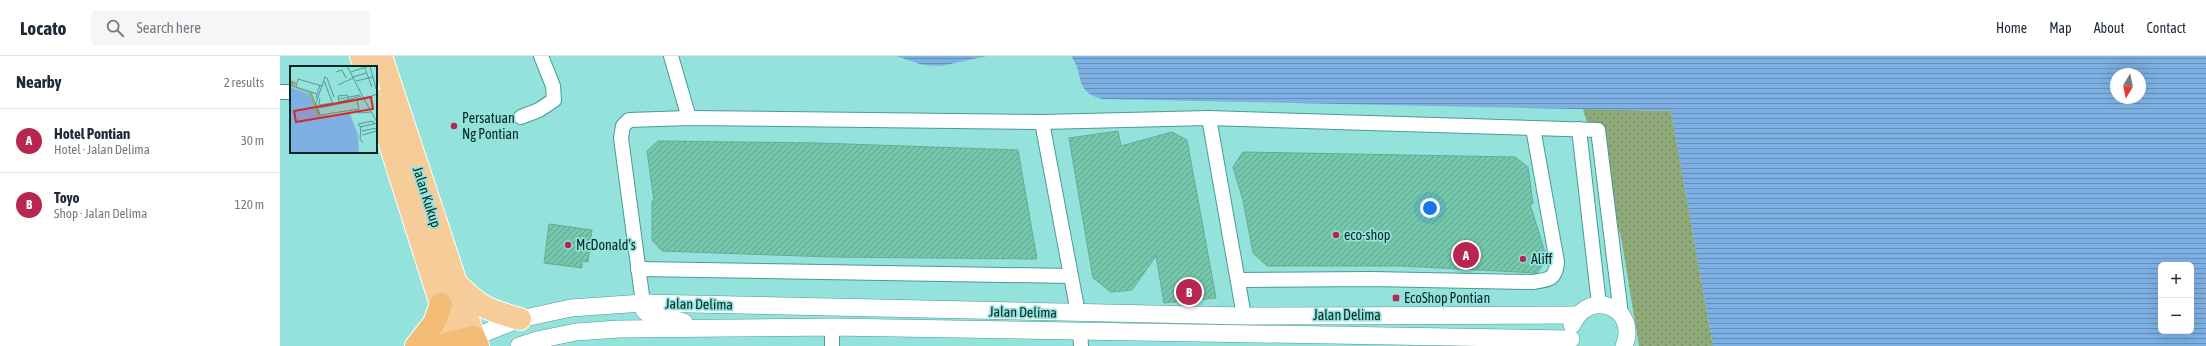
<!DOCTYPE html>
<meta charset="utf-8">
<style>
:root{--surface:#fff;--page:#f6f6f7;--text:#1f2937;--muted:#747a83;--line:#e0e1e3;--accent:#b62650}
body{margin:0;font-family:"Asap Condensed",sans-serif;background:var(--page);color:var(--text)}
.controls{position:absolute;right:12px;bottom:12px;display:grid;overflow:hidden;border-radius:6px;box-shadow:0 4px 16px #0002}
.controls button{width:36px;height:36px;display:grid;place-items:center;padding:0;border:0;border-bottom:1px solid var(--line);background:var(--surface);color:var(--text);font:20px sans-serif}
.compass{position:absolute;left:1830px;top:12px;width:36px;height:36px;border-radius:50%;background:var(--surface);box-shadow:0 4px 16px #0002;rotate:190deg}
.you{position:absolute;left:1150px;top:152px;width:14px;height:14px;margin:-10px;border:3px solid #fff;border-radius:50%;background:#1a73e8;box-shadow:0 0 0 6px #1a73e833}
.badge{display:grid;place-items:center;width:26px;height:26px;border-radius:50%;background:var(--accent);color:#fff;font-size:13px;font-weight:700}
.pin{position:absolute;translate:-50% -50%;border:2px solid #fff;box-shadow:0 1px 4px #0006}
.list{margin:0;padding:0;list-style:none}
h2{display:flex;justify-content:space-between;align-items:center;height:52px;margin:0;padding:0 16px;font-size:17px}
h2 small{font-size:13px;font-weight:400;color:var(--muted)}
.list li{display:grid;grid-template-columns:26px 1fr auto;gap:12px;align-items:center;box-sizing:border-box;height:64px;padding:0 16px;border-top:1px solid var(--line)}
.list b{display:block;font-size:15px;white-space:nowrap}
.list p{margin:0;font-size:13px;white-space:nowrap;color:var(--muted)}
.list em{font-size:13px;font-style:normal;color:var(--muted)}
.icon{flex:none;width:22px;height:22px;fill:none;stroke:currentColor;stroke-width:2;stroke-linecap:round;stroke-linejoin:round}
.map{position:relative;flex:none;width:1926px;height:290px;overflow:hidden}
header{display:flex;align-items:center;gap:24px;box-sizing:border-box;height:56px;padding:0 20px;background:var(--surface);border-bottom:1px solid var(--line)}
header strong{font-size:19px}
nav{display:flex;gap:22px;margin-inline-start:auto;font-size:14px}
.search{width:280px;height:36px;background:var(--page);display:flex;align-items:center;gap:10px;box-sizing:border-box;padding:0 14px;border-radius:6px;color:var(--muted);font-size:15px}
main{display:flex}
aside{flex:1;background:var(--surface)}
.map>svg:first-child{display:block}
</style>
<header>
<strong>Locato</strong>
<div class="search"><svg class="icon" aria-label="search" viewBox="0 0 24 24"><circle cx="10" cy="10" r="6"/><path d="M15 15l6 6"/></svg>Search here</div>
<nav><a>Home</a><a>Map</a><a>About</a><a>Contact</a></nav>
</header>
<main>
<aside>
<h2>Nearby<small>2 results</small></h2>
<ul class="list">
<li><span class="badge">A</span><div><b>Hotel Pontian</b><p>Hotel · Jalan Delima</p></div><em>30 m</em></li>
<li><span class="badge">B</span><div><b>Toyo</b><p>Shop · Jalan Delima</p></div><em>120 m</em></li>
</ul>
</aside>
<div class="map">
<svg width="1926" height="290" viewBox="0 0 1926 290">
<defs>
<pattern id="park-dots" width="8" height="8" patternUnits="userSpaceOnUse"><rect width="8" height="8" fill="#90a978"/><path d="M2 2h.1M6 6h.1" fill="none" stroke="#738a62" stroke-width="1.8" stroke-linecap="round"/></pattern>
<pattern id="water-rules" width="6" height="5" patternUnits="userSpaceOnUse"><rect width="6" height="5" fill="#7eb0e3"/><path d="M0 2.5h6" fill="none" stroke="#658fb8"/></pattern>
<pattern id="building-hatch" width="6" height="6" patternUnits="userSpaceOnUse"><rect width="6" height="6" fill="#75c8ac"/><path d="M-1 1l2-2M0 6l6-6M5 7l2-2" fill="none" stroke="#5ea28c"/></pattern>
</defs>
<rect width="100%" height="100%" fill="#93e2dc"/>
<path fill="url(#park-dots)" d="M1303 53 1391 55 1433 290H1359L1341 181Z"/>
<g fill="url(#water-rules)" fill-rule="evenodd">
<path d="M616 0H707L661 10 643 9Z"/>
<path d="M791 0H1926V290H1433L1391 55 822 43C793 35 805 19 791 0ZM1836 18H1860V42H1836ZM1881 209H1911V275H1881Z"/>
</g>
<g fill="url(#building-hatch)" stroke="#67ab94">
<path d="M838 75 841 90 892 76 907 84 936 242 884 247 876 200 852 234 831 236 813 222 789 82Z"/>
<path d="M378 85 539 87 738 94 757 203 550 201 382 195 372 184V145H374L367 95Z"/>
<path d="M963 96 1235 101 1248 111 1253 148H1250L1267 203 1257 217 1121 210H987L973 197 963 144 953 111Z"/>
<path d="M269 168 312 174 308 206 302 205V212L264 207Z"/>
</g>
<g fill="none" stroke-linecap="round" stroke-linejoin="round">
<defs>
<g id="minor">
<path d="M391 0 409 62"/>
<path d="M0 36H11"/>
<path d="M241 61 259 54 274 44 273 30 261 0"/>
<path d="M929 62 964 260"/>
<path d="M762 66 798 257"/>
<path d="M1299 73 1319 248"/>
<path d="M358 213 791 220"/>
<path d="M958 224 1091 223 1252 226C1268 224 1276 224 1277 206L1253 72"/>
<path d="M363 247 341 82 343 70 349 64 409 62 762 66 929 62 1318 74 1341 258"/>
<path d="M552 271V290"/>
<path d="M800 274 801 290"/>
</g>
<g id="tertiary">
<path d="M363 247 364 254 367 257 404 266"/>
<path d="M1292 269C1310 230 1360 253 1344 290"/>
<path d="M194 281 240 263 291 252 363 247 964 260 1296 259"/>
<path d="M239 290 257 284 296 276 339 273 552 271 1291 283"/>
</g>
<g id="primary">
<path d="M81 0 85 11"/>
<path d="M101 0 194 281"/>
<path d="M96 44 173 287"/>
<path d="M178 229C201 252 208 254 240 263"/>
</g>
<g id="trunk">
<path d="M136 290 154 267 161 248"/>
<path d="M157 290 194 281 198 290"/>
</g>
</defs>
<use href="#minor" stroke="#4b9a96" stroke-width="16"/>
<use href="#tertiary" stroke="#4b9a96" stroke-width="18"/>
<use href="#primary" stroke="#fff" stroke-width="24"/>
<use href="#trunk" stroke="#fff" stroke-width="24"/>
<use href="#minor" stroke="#fff" stroke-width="14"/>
<use href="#tertiary" stroke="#fff" stroke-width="17"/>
<use href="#primary" stroke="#f6cd98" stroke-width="22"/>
<use href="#trunk" stroke="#f3bc76" stroke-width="22"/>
</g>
<g fill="#b62650" stroke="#93e2dc" stroke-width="1.5">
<circle cx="174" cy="70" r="4"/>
<circle cx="1056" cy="179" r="4"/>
<circle cx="288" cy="189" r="4"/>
<circle cx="1243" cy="203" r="4"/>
<rect x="1112" y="238" width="8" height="8" rx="2"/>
</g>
<g text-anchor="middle" stroke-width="3.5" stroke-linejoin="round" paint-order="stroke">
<g font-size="14" fill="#042826" stroke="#93e2dc" text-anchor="start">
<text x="182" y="67">Persatuan<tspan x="182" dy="16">Ng Pontian</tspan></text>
<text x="1064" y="184">eco-shop</text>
<text x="296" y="194">McDonald's</text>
<text x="1251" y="208">Aliff</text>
<text x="1124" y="247">EcoShop Pontian</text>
</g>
<g font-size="14" fill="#042826" stroke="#93e2dc">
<text transform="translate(147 141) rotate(72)" y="5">Jalan Kukup</text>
<text transform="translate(419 248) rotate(1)" y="5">Jalan Delima</text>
<text transform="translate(743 256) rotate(1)" y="5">Jalan Delima</text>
<text x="1067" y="264">Jalan Delima</text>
</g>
</g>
<g transform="translate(10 10)">
<rect width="87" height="87" fill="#93e2dc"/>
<path d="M0 14 6 16 5 21 22 27 31 50H27L19 27 0 20Z" fill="#90a978"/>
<path d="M0 21 19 28 27 50 60 48 68 69 69 87H0Z" fill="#7eb0e3"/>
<path fill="none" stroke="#5a9893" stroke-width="1" d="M57 0 74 33 87 28M74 0 82 21M80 0 86 23M46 6 52 4 56 12M61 6 79 0M34 11 37 12 44 31M35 11 26 37 30 49 69 43 67 35M63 11 76 7M34 15 43 38M66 15 83 11M48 19 63 12M27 28 6 21 8 13 32 20M26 32 30 19M30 32 29 39 42 37M48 33 70 29M74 33 87 56M49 36 71 30M49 37 48 30 57 29 59 34M29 42 74 33M66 43 69 47 81 46M84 58 83 55 68 58 70 61 84 58 87 57M71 60 70 73 73 77M72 65 87 62M72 69 87 65"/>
<path fill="#d62828" fill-opacity="0.15" stroke="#d62828" stroke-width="2" d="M81 31 83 43 6 56 4 45Z"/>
<rect width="87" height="87" fill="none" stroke="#042826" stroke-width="2"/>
</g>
</svg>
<div class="controls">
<button>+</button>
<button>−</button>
</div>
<svg class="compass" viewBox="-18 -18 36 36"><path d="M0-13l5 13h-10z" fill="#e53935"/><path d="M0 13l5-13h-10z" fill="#747a83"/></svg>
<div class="you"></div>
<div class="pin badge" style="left:1186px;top:199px">A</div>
<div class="pin badge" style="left:909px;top:236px">B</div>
</div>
</main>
